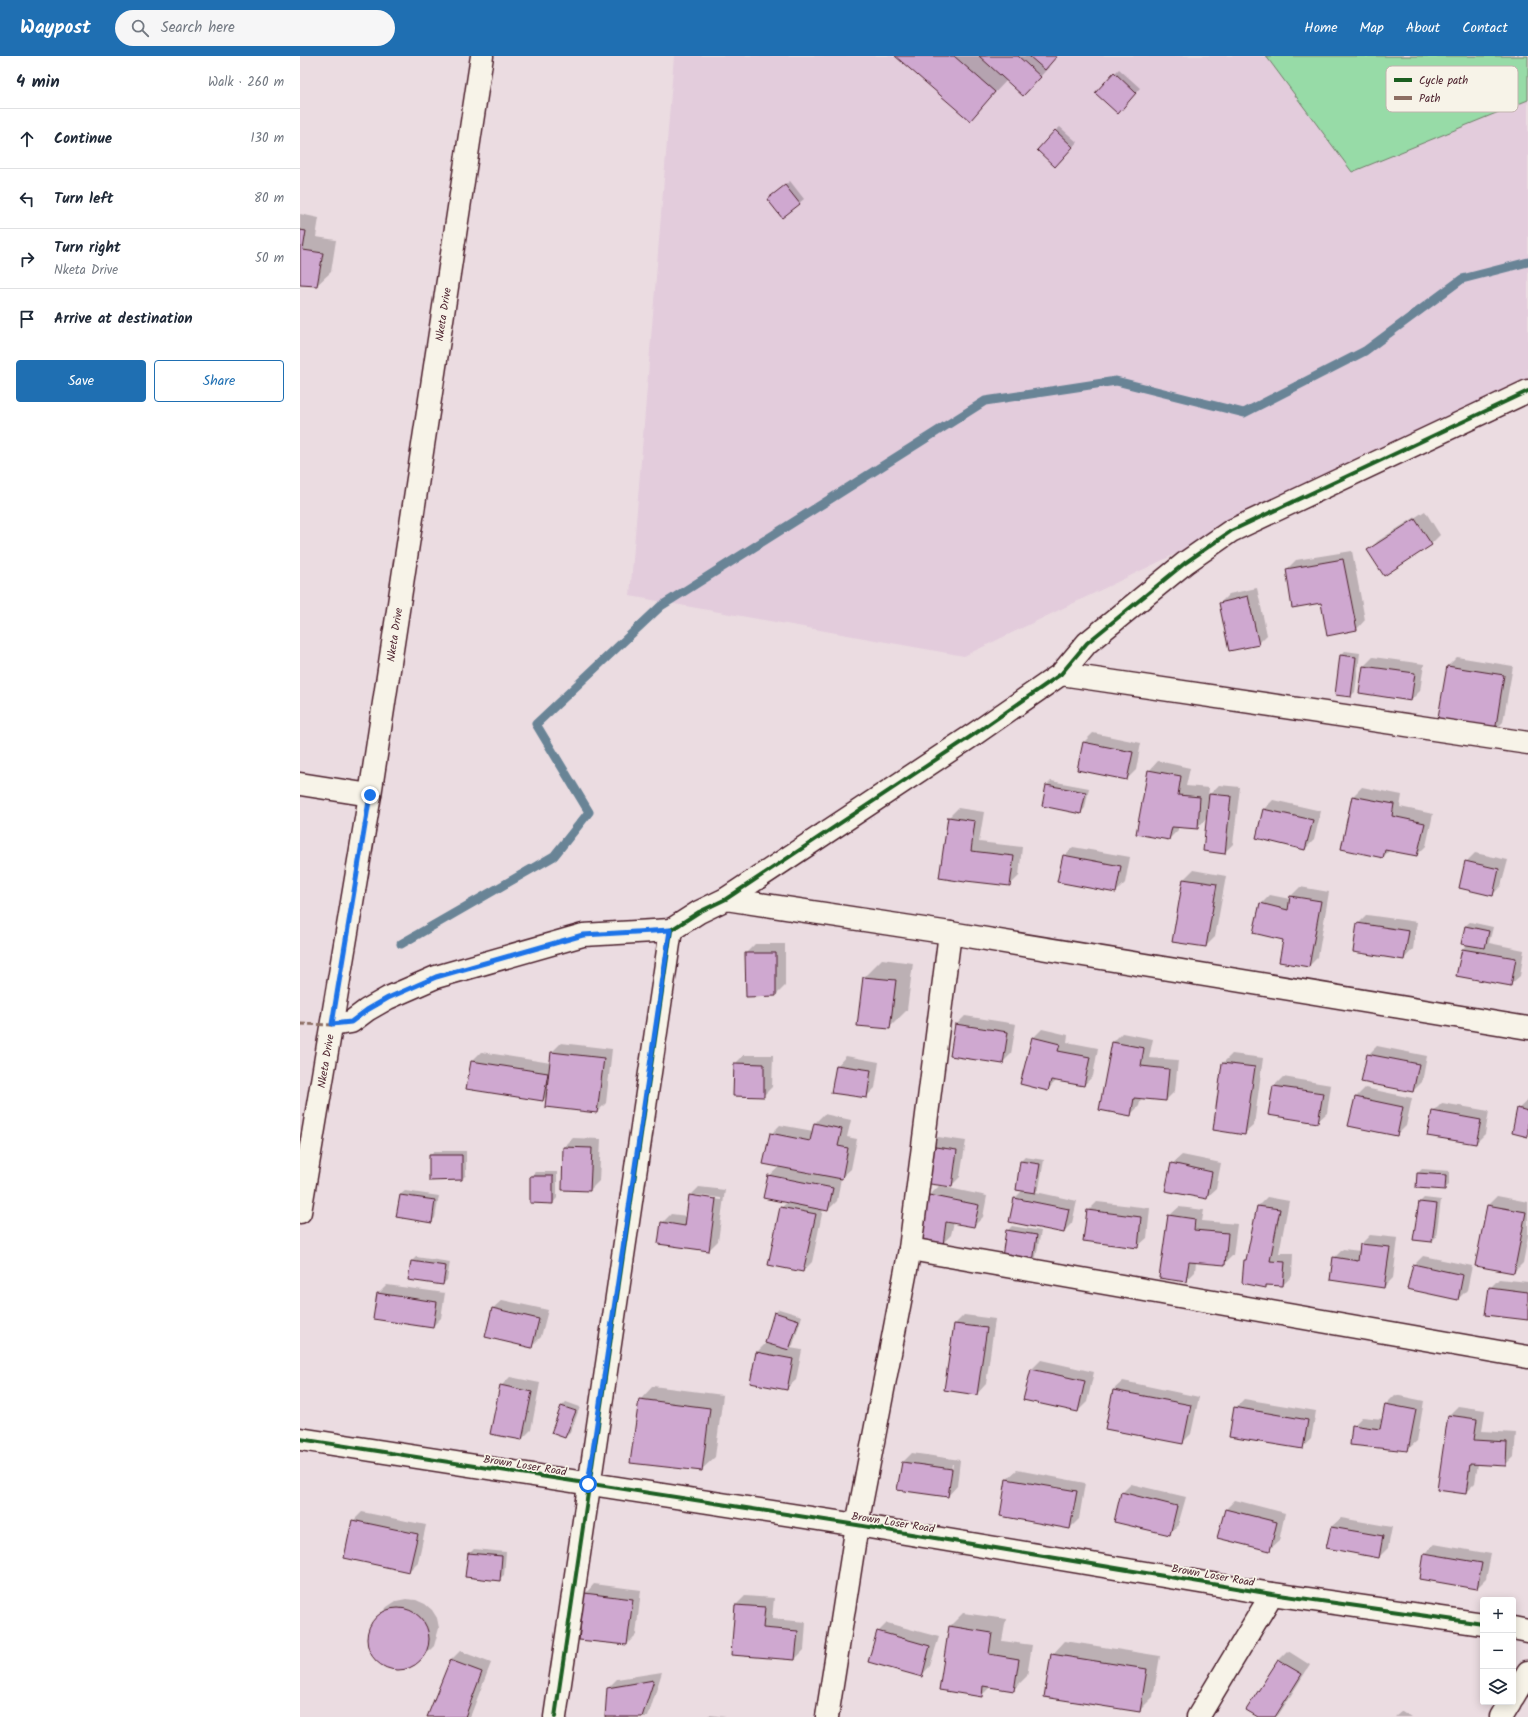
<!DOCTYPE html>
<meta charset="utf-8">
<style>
:root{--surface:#fff;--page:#f6f6f7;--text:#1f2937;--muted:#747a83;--line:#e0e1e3;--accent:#1f6fb2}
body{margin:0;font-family:Kalam,sans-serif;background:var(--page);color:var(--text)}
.controls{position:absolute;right:12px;bottom:12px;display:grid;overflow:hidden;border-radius:4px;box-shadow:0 2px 10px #0003}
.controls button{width:36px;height:36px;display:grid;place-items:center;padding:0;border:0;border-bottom:1px solid var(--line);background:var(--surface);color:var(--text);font:20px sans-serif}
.stop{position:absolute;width:12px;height:12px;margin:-9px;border:3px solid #1a73e8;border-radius:50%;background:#fff}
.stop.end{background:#1a73e8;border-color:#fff;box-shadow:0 1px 4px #0008}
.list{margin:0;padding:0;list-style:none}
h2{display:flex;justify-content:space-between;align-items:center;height:52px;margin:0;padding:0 16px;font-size:17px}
h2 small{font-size:13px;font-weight:400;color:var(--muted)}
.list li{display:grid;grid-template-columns:26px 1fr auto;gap:12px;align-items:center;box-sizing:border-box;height:60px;padding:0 16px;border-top:1px solid var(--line)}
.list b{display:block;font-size:15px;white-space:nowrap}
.list p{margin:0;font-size:13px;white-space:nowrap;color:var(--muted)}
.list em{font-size:13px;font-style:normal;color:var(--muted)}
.actions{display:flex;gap:8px;padding:12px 16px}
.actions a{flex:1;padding:9px 0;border:1px solid var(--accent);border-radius:4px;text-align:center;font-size:14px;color:var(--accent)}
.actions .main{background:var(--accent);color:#fff}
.icon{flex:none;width:22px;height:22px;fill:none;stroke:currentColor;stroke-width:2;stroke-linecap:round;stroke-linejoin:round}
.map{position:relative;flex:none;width:1228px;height:1661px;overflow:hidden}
header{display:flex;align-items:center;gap:24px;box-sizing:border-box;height:56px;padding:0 20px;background:var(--accent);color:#fff}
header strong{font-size:19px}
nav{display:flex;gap:22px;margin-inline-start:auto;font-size:14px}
.search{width:280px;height:36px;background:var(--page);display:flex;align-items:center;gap:10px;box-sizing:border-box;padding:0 14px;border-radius:22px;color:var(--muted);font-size:15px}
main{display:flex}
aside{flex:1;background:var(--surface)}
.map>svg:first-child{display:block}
</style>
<header>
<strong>Waypost</strong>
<div class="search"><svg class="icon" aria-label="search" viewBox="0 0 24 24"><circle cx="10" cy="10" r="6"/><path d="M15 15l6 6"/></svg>Search here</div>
<nav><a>Home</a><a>Map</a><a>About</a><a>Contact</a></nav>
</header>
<main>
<aside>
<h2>4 min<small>Walk · 260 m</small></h2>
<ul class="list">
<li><svg class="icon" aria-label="ahead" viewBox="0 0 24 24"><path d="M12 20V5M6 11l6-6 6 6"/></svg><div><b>Continue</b></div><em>130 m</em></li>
<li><svg class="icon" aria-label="left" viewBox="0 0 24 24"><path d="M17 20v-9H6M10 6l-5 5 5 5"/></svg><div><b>Turn left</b></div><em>80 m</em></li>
<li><svg class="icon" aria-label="right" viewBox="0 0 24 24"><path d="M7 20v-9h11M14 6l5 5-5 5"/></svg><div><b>Turn right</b><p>Nketa Drive</p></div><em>50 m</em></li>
<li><svg class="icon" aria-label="arrive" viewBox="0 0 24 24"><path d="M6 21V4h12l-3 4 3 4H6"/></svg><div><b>Arrive at destination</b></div></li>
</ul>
<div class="actions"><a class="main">Save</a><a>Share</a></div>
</aside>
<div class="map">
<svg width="1228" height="1661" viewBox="0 0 1228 1661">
<rect width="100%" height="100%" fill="#ebdce1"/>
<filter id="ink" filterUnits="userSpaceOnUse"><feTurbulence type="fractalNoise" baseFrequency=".025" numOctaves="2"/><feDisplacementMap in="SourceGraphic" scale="8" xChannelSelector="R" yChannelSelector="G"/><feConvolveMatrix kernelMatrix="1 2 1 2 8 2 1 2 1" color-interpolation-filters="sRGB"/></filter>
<g filter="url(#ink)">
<path fill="#e3ccdc" d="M374 0H1228V328L664 600 330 540Z"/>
<path fill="#97dba7" stroke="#707d69" d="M966 0H1228V44L1052 116Z"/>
<g fill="#0003" fill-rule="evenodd">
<path d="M596 0H757L747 10 749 11 732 30 707 24 670 63Z"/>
<path d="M819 13 840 32 822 52 815 17Z"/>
<path d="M760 71 777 86 760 106 755 75Z"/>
<path d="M490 125 504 143 482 161 468 143Z"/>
<path d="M0 158 19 162 16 181 36 184 31 216 17 229 0 228Z"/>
<path d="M1125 455 1140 479 1131 488 1069 494 1078 485Z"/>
<path d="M1052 495 1065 564 1056 574 987 513 996 504Z"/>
<path d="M957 532 967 579 958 588 920 547 929 538Z"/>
<path d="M1045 595 1060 597 1055 636 1051 640 1041 599Z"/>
<path d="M1073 601 1124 608 1120 635 1111 644 1064 610Z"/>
<path d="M1157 601 1213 610 1203 666 1194 675 1148 610Z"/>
<path d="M793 677 841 687 836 714 827 723 784 686Z"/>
<path d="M858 705 890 712 886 730 909 732 908 740 919 729 940 731 933 788 924 797 907 762 897 772 878 770V774L869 783 849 715Z"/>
<path d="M751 725 789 732 785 752 781 756 747 729Z"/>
<path d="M1062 731 1102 739 1100 751 1133 758 1126 790 1117 799 1090 794 1083 801 1053 740Z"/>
<path d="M973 744 1021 755 1014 784 1005 793 964 753Z"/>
<path d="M658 752 684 756 679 786 722 791 719 820 710 829 666 824 649 761Z"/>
<path d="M773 791 830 801 825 827 816 836 764 800Z"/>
<path d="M1175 797 1208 804 1201 830 1192 839 1166 806Z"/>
<path d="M893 814 926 820 915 881 906 890 873 885 884 823Z"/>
<path d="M1000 831 1029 836 1018 901 1009 910 984 883 961 848 970 839 990 843 991 840Z"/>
<path d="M1067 859 1117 866 1113 893 1104 903 1058 868Z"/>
<path d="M1170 866 1193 871 1189 887 1224 894 1220 920 1210 929 1158 919 1162 893 1168 888 1165 870Z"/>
<path d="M455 888H485V930L476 939 446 897Z"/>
<path d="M582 903 613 907 607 954 589 972 564 921Z"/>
<path d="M665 960 716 968 711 998 702 1007 656 969Z"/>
<path d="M742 973 768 979 767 986 798 992 793 1020 784 1029 757 1024 748 1033 733 982Z"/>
<path d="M822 977 853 983 849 1002 878 1004 875 1035 866 1044 841 1042 839 1050 830 1059 813 986Z"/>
<path d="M261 987 312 993 306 1047 297 1056 247 1040 243 1044 172 1005 181 996 251 1007 252 996Z"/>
<path d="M1077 990 1127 1000 1122 1026 1113 1035 1068 999Z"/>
<path d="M932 998 963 1002 954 1069 944 1078 914 1074 923 1007Z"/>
<path d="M444 999H473L472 1031 463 1040 435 1008Z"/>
<path d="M546 1000 579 1006 575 1032 566 1041 537 1010Z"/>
<path d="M983 1021 1031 1029 1027 1057 1017 1066 974 1030Z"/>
<path d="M1065 1032 1112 1042 1106 1070 1097 1079 1056 1041Z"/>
<path d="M1228 1044V1080L1218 1053Z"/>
<path d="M1142 1047 1189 1055 1185 1078 1176 1087 1133 1056Z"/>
<path d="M524 1058 551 1064 547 1081 557 1083 551 1113 541 1122 537 1145 528 1154 523 1153 512 1206 503 1215 481 1152 487 1146 469 1120 480 1110 471 1078 480 1069 513 1075 515 1067Z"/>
<path d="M638 1081 666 1085 660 1121 651 1130 629 1090Z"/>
<path d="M273 1082 301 1083 299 1125 290 1134 264 1091Z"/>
<path d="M134 1095H166V1119L162 1123 130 1099Z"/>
<path d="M882 1099 921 1107 916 1133 906 1142 872 1108Z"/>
<path d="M725 1101 744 1104 739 1132 736 1136 777 1145 772 1167 763 1176 715 1142 723 1134 721 1105Z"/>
<path d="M1122 1113 1149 1115V1129L1144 1133 1118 1117Z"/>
<path d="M235 1116H257V1142L253 1147 231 1120Z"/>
<path d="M639 1130 687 1140 683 1161 674 1170 654 1166 651 1179 642 1188 630 1139Z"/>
<path d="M399 1131 425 1134 418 1185 409 1194 362 1167 371 1158 387 1160 390 1140ZM396 1139 421 1142V1144L396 1141Z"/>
<path d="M105 1135 139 1140 135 1162 131 1166 100 1139Z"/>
<path d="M1197 1140 1228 1146V1181L1223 1207 1214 1216 1187 1150Z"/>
<path d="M967 1141 989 1145 979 1197H993L992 1220 983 1229 968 1228 966 1231 945 1204 948 1201 958 1150Z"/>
<path d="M1124 1142 1141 1144 1136 1181 1132 1185 1120 1146Z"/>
<path d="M797 1146 850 1152 847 1182 837 1191 788 1155Z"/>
<path d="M879 1151 904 1154 902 1165 937 1168 933 1199 924 1208 896 1206 895 1216 886 1225 869 1160Z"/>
<path d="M712 1170 741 1175 736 1201 732 1205 707 1175Z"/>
<path d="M1070 1179 1098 1182 1093 1222 1084 1231 1031 1224 1034 1202 1043 1193 1060 1195 1061 1188Z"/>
<path d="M1123 1200 1172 1210 1167 1234 1158 1243 1114 1209Z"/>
<path d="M116 1201 150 1206 147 1224 143 1228 109 1224 112 1205Z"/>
<path d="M1199 1223 1228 1226V1263L1190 1232Z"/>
<path d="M87 1229 145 1237 141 1262 132 1271 78 1238Z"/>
<path d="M202 1244 248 1254 241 1281 232 1290 192 1253Z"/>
<path d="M479 1253 502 1260 493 1289 490 1292 502 1294 496 1324 486 1333 457 1296 467 1286 475 1257Z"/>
<path d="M664 1259 695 1263 686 1328 677 1338 645 1333 655 1268Z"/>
<path d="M741 1304 794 1316 787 1346 778 1355 725 1343 732 1313Z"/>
<path d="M210 1321 240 1327 231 1374 222 1383 201 1330Z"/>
<path d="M823 1325 899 1341 891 1378 882 1387 813 1334Z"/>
<path d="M353 1330 423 1339 415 1401 401 1414 340 1344Z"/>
<path d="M1095 1339 1124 1345 1117 1385 1107 1394 1053 1370 1062 1361 1083 1363 1086 1348Z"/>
<path d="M944 1343 1016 1355 1011 1383 1002 1392 935 1352Z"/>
<path d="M266 1346 280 1351 270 1377 265 1381 262 1350Z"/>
<path d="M1158 1350 1185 1354 1182 1375 1216 1377 1214 1400 1205 1409 1178 1408 1175 1427 1166 1436 1138 1433 1149 1359Z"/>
<path d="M612 1397 660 1404 657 1430 648 1440 603 1406ZM652 1408H653L650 1431H648Z"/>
<path d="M717 1414 785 1427 779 1463 770 1472 701 1459 707 1423Z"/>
<path d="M831 1428 886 1441 878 1469 869 1478 822 1437Z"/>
<path d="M935 1444 985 1457 979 1485 969 1494 926 1453Z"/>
<path d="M62 1456 126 1469 118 1506 109 1515 53 1465Z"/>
<path d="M1041 1462 1092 1471 1088 1492 1079 1501 1031 1471Z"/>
<path d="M1134 1488 1191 1498 1186 1523 1177 1532 1121 1522 1125 1497Z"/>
<path d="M174 1493 206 1496 204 1519 199 1523 169 1498Z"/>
<path d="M294 1528 341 1534 336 1579 327 1588 285 1538Z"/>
<path d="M445 1540 474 1542 472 1563 506 1566 504 1594 495 1603 432 1598 436 1549Z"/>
<path d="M106 1543 116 1544 125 1548 132 1554 137 1562 139 1572 134 1590 117 1607 108 1612 97 1614 87 1612 79 1606 72 1599 68 1589V1579L71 1569 87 1551 96 1545Z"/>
<path d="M663 1557 706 1563 702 1585 732 1589 727 1620 713 1634 691 1630 681 1640 650 1570Z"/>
<path d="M587 1567 639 1581 630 1610 621 1620 578 1576Z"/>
<path d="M765 1585 860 1600 853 1641 839 1655 752 1599Z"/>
<path d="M160 1595 191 1607 170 1661H128L151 1604Z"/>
<path d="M988 1595 1010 1609 979 1658 976 1661H959L948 1654 979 1604Z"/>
<path d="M362 1616 348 1661H306L308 1632 317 1623Z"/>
<path d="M1102 1655 1111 1661H1095Z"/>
<path d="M409 1659 426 1661H407Z"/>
</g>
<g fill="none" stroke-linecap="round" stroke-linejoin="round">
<path stroke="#698496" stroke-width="9" d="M101 888 254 800 289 756 236 668 361 550 685 345 816 325 944 357 1065 295 1162 223 1228 206"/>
</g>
<g fill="#cfa8d0" stroke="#4a1f2b">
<path d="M595 0H654L695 36 670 65Z"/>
<path d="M679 0H718L741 21 723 40Z"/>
<path d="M729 0H757L745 14Z"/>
<path d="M814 16 836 37 818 58 795 37Z"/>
<path d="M755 74 773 91 755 111 737 94Z"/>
<path d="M485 129 500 148 482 162 467 143Z"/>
<path d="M0 174 6 175 3 194 23 197 17 230 0 229Z"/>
<path d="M1115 463 1132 489 1084 520 1067 494Z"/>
<path d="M1043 503 1057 574 1027 580 1021 547 992 552 986 513Z"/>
<path d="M948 540 959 589 929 595 919 547Z"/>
<path d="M1040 599 1056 601 1051 641 1035 639Z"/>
<path d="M1063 610 1115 617 1111 645 1059 637Z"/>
<path d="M1147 610 1204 619 1195 676 1137 667Z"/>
<path d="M783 686 833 696 827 724 777 714Z"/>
<path d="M848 714 881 720 878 739 900 741 898 773 872 771 869 784 836 778Z"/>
<path d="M746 729 786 736 781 758 742 750Z"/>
<path d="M909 738 931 740 925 798 903 795Z"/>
<path d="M1052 740 1094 748 1092 760 1125 767 1117 800 1085 794 1083 802 1041 793Z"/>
<path d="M963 753 1013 764 1005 794 956 782Z"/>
<path d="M648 761 675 765 671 795 714 800 710 830 666 825 665 826 639 822Z"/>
<path d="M763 799 821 810 816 837 757 826Z"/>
<path d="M1165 805 1199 813 1193 840 1159 832Z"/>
<path d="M883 823 917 828 906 891 872 886Z"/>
<path d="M990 840 1021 845 1009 911 979 906 983 884 953 877 960 847 988 854Z"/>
<path d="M1057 867 1109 875 1104 904 1053 896Z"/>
<path d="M1165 870 1189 875 1185 892 1161 888Z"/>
<path d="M1162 893 1216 902 1211 930 1156 920Z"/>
<path d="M445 897H476V940L446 941Z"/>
<path d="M563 921 596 924 590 973 557 970Z"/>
<path d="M655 968 708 976 703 1008 650 1000Z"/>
<path d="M732 981 760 988 758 995 790 1001 784 1030 751 1024 748 1035 720 1028Z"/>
<path d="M812 986 844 992 841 1010 869 1013 866 1045 834 1042 831 1060 799 1054Z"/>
<path d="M251 996 304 1002 297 1057 245 1051Z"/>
<path d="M1067 998 1119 1008 1113 1036 1061 1026Z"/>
<path d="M171 1005 248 1017 243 1045 166 1033Z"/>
<path d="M434 1007 464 1008V1041L433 1040Z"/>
<path d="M922 1007 955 1011 945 1079 913 1074Z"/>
<path d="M536 1009 571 1014 567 1042 531 1037Z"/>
<path d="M973 1030 1023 1037 1018 1067 968 1059Z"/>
<path d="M1055 1041 1103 1051 1097 1080 1048 1070Z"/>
<path d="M1217 1052 1228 1055V1081L1212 1077Z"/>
<path d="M1132 1055 1181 1064 1176 1088 1127 1080Z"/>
<path d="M514 1067 542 1073 538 1090 548 1092 542 1123 463 1108 470 1077 510 1085Z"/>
<path d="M628 1090 657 1094 652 1131 623 1127Z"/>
<path d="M263 1091 292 1092 290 1135 262 1134Z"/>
<path d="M129 1099H162V1124L129 1125Z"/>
<path d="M720 1105 740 1108 735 1137 716 1134Z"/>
<path d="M871 1107 912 1116 907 1143 865 1135Z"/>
<path d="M1117 1117 1146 1119 1145 1134 1116 1132Z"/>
<path d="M468 1119 533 1132 528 1155 463 1142Z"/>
<path d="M230 1120H253V1148L230 1147Z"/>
<path d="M100 1139 135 1144 132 1167 96 1161Z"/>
<path d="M389 1139 416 1143 409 1195 358 1188 361 1166 385 1170Z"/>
<path d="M629 1139 679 1149 674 1171 646 1166 643 1189 622 1186 625 1161H624Z"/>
<path d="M714 1142 769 1153 764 1177 709 1166Z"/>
<path d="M1119 1146 1137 1148 1132 1186 1113 1184Z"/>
<path d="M1187 1149 1226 1156 1214 1217 1175 1210Z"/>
<path d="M957 1150 980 1153 970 1205 985 1206 983 1230 966 1229V1232L942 1227 944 1204H946Z"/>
<path d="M480 1151 516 1158 503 1216 468 1209Z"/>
<path d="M787 1154 841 1161 838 1192 783 1185Z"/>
<path d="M868 1159 895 1163 894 1174 928 1177 925 1209 889 1206 886 1226 859 1222Z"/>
<path d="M706 1174 737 1179 733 1206 702 1201Z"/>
<path d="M1060 1188 1090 1191 1084 1232 1030 1224 1033 1201 1058 1205Z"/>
<path d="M111 1205 146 1210 143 1229 108 1224Z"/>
<path d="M1113 1208 1163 1219 1158 1244 1107 1233Z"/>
<path d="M1189 1231 1228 1236V1264L1185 1259Z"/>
<path d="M77 1237 137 1246 133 1272 73 1263Z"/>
<path d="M192 1252 239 1263 232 1292 185 1281Z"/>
<path d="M474 1256 499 1264 489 1294 465 1287Z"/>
<path d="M654 1268 687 1272 677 1339 644 1334Z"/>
<path d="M456 1296 493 1303 487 1334 450 1327Z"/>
<path d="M731 1313 785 1325 778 1356 723 1344Z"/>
<path d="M200 1329 232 1336 222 1384 190 1378Z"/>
<path d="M813 1334 891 1349 883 1388 805 1373Z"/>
<path d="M339 1343 410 1352 402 1415 330 1407Z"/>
<path d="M1085 1348 1116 1354 1108 1395 1050 1389 1052 1369 1080 1373Z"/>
<path d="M261 1350 276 1355 265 1382 251 1377Z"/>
<path d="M934 1351 1008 1364 1003 1393 929 1381Z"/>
<path d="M1148 1359 1177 1363 1174 1384 1207 1386 1206 1410 1170 1408 1166 1438 1137 1434Z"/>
<path d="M602 1406 652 1413 648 1441 597 1434Z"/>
<path d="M706 1423 777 1435 770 1473 700 1460Z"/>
<path d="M821 1436 877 1450 870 1479 814 1466Z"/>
<path d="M925 1453 977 1466 970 1495 917 1482Z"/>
<path d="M52 1464 118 1478 109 1516 44 1502Z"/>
<path d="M1031 1471 1083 1480 1079 1502 1026 1492Z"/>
<path d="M168 1497 202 1500 200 1525 165 1521Z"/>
<path d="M1124 1497 1182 1507 1177 1533 1120 1523Z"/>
<path d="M284 1537 333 1543 327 1589 279 1584Z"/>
<path d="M435 1549 465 1551 463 1572 498 1575 495 1604 431 1599Z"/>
<circle cx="98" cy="1583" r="31"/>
<path d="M649 1570 692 1577 689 1598 719 1603 714 1635 683 1630 682 1641 639 1634Z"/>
<path d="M577 1575 630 1590 622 1621 568 1606Z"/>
<path d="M751 1598 847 1613 840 1656 744 1641Z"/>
<path d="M150 1604 182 1616 165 1661H127Z"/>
<path d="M978 1604 1002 1618 975 1661H958L946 1654Z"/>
<path d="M354 1624 342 1661H305L307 1632Z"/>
</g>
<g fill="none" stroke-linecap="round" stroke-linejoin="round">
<defs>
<g id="minor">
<path d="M761 618 1228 687"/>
<path d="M0 728 70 739"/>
<path d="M426 843 650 877 1228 972"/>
<path d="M32 969 51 966 67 954 88 942 136 921 283 879 371 874"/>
<path id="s1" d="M0 1156 70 739 182 0"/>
<path d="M610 1193 1228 1301"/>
<path d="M0 1383 557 1469 972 1538 1183 1568"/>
<path d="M1213 1572 1228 1575"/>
<path d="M1213 1641 1228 1616"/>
<path d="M255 1661 371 874 399 856 426 843 676 677 761 618 787 587 885 507 931 475 1228 335"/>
<path d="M527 1661 557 1469 610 1193 650 877"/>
<path d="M898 1661 972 1538"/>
<path d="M1201 1661 1210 1646"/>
</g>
</defs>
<use href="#minor" stroke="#4a1f2b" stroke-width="25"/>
<use href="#minor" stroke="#f7f3e8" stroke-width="22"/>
<path stroke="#8d6e63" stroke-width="3" stroke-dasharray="6 3" stroke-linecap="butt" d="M0 968 32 969"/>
<defs>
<g id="cycleway">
<path d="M0 1383 557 1469 972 1538 1183 1568"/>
<path d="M255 1661 371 874 399 856 426 843 676 677 761 618 787 587 885 507 931 475 1228 335"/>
</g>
</defs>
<use href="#cycleway" stroke="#f7f3e8" stroke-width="6"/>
<use href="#cycleway" stroke="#1b5e20" stroke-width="4"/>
</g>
</g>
<g fill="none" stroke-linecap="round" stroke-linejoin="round" filter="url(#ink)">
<path stroke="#1a73e8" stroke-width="5" d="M70 739 32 968 51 966 67 954 88 942 136 921 283 879 370 874 288 1428"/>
</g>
<g text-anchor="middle" stroke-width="3.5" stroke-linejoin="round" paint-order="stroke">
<g font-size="11" fill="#4a1f2b" stroke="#f7f3e8">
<text dy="4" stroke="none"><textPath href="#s1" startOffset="909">Nketa Drive</textPath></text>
<text dy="4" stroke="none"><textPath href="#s1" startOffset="585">Nketa Drive</textPath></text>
<text dy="4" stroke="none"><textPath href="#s1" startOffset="153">Nketa Drive</textPath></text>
<text transform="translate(225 1409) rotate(9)" y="4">Brown Loser Road</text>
<text transform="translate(593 1466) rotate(9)" y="4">Brown Loser Road</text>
<text transform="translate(913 1519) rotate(10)" y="4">Brown Loser Road</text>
</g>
</g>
<rect x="1086" y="10" width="132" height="46" rx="6" fill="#f7f3e8" stroke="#c3b3af" stroke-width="1"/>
<rect x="1094" y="22" width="18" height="4" fill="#1b5e20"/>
<rect x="1094" y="40" width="18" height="4" fill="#8d6e63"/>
<g font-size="11" fill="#4a1f2b">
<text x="1119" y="28">Cycle path</text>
<text x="1119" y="46">Path</text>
</g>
</svg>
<div class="controls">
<button>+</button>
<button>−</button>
<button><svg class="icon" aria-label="layers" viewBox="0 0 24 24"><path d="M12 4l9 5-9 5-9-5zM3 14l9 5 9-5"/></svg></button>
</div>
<div class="stop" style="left:288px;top:1428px"></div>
<div class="stop end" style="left:70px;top:739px"></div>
</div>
</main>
